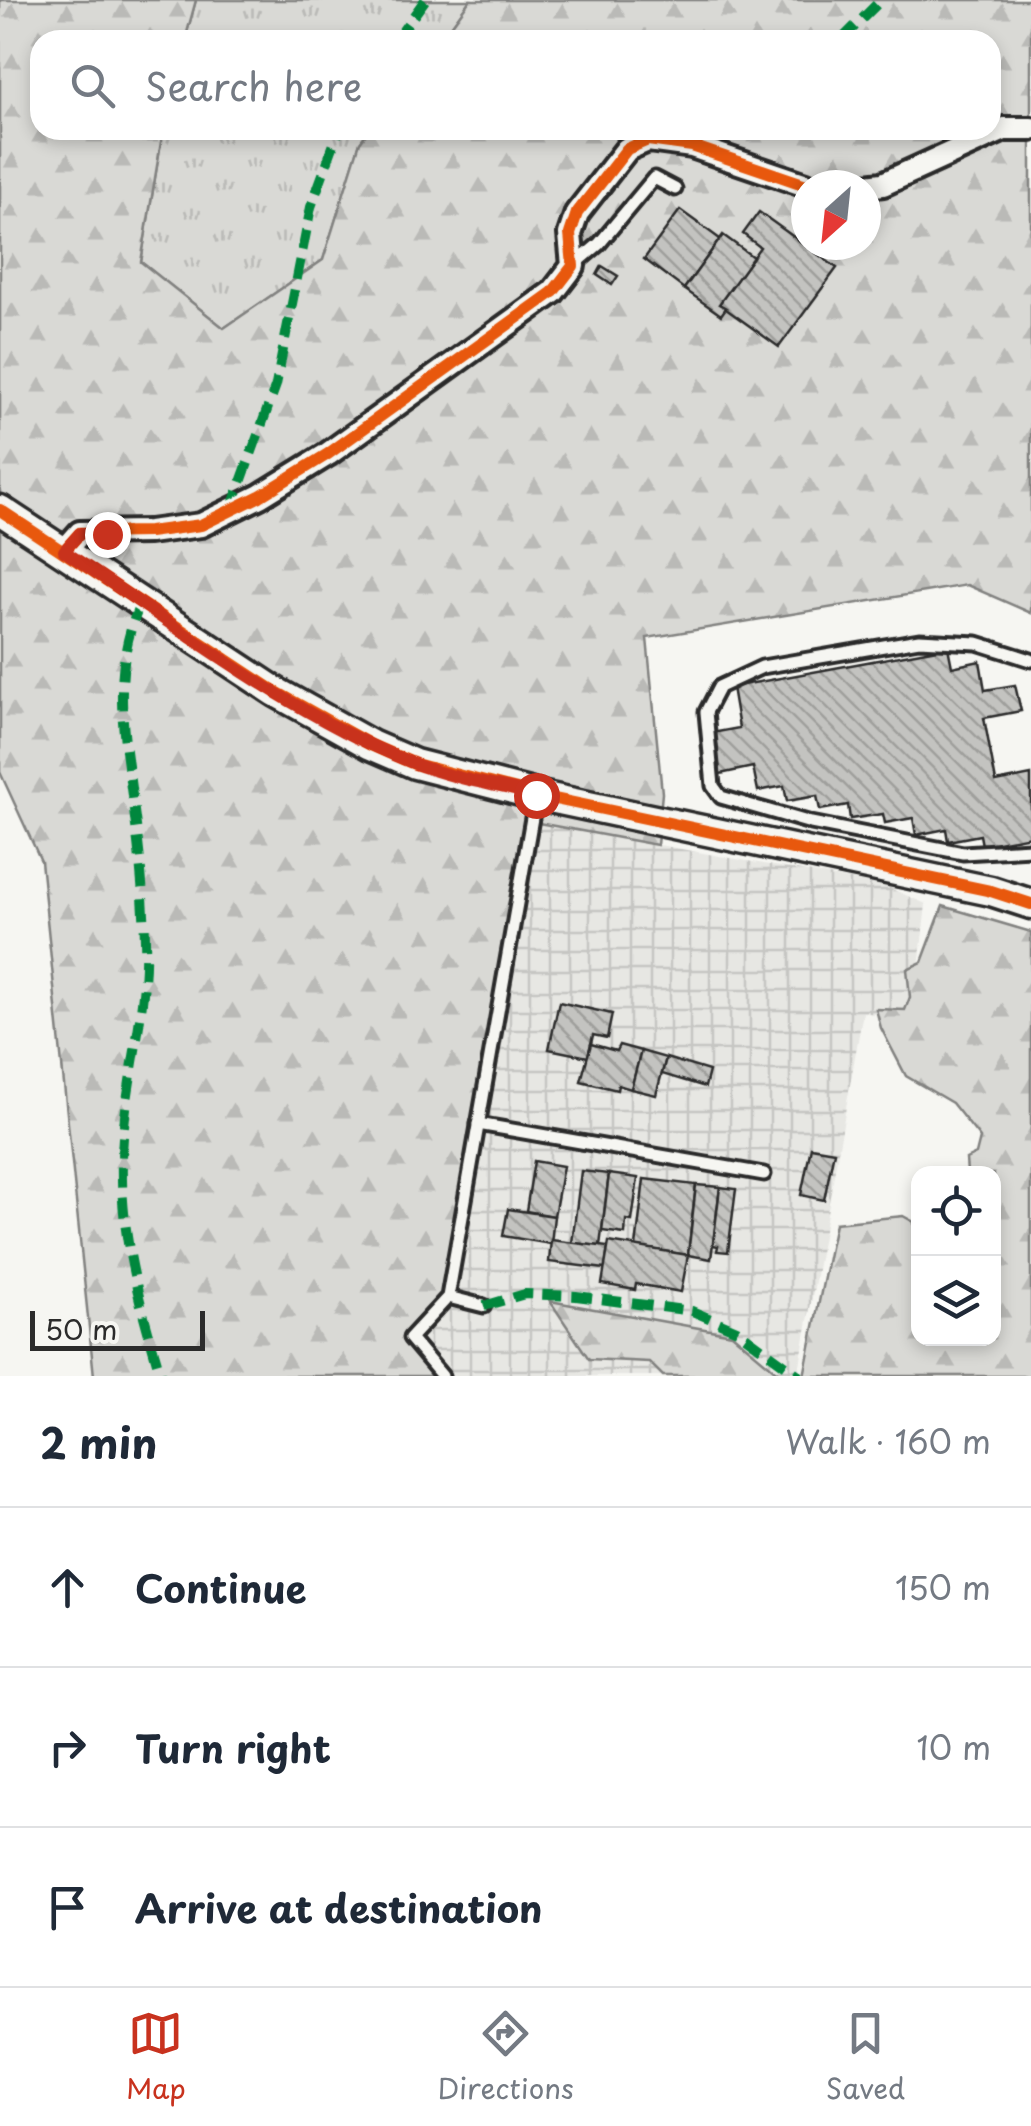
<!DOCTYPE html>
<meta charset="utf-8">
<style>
:root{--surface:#fff;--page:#f6f6f7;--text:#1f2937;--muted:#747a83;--line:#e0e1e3;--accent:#c8321e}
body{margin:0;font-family:"Playpen Sans",sans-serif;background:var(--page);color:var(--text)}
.controls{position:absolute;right:30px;bottom:30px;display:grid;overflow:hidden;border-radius:20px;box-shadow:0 5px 15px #0003}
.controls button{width:90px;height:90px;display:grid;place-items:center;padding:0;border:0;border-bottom:2px solid var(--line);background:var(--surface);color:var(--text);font:50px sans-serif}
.compass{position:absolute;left:791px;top:170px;width:90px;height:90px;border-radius:50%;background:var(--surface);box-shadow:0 5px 15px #0003;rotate:207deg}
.scale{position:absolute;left:30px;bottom:25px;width:175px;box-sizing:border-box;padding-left:10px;border:5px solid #2b2b2b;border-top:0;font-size:28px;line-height:35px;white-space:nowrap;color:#2b2b2b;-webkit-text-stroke:8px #f6f6f2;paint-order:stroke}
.stop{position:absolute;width:30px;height:30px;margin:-22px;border:8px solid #c8321e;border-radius:50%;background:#fff}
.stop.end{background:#c8321e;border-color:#fff;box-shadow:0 2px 10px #0008}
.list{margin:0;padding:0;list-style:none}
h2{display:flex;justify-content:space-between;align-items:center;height:130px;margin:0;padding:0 40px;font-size:42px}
h2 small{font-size:32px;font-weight:400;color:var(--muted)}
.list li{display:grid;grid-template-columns:65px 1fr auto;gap:30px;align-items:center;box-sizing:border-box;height:160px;padding:0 40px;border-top:2px solid var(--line)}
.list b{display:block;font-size:38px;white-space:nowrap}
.list em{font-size:32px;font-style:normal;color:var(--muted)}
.icon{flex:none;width:55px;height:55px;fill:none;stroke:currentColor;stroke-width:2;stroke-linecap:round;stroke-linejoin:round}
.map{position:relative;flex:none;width:1031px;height:1376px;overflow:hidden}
.search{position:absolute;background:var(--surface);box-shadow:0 5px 15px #0003;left:30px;right:30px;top:30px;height:110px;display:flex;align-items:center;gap:25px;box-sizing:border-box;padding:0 35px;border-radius:30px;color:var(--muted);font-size:38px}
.sheet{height:610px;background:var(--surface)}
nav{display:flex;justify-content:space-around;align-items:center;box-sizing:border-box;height:140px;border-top:2px solid var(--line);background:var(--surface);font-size:28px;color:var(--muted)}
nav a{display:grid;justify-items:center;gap:5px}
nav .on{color:var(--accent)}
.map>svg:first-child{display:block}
</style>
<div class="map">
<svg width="1031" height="1376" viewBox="0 0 1031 1376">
<defs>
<pattern id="industrial-grid" width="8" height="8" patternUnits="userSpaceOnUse" patternTransform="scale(2.5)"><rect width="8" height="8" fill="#e7e7e3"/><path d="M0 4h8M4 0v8" fill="none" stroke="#c6c6c3"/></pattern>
<pattern id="grass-tufts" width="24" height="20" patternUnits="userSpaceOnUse" patternTransform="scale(2.5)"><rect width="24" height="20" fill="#d9d9d5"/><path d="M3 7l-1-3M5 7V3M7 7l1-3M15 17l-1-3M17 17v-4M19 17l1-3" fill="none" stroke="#babab7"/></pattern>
<pattern id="forest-firs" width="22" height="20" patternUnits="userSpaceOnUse" patternTransform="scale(2.5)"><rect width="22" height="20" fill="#d9d9d5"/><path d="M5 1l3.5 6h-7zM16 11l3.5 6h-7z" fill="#babab7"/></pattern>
<pattern id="building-back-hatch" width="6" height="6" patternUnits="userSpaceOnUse" patternTransform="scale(2.5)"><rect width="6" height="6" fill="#c3c3c0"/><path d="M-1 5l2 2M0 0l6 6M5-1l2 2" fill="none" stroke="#9f9f9c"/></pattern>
</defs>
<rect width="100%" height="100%" fill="#f6f6f2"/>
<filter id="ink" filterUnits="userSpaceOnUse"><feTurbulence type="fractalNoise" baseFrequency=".01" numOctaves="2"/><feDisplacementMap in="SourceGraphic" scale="20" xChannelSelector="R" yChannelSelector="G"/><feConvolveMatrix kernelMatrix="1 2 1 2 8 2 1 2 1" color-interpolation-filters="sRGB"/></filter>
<g filter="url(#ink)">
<path fill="url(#industrial-grid)" d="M532 822 885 886 926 904 913 1021 863 1012 798 1376H442L410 1338Z"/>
<g fill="url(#grass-tufts)" stroke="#828280" stroke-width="2.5">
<path d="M196 0H470L441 40H185Z"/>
<path d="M163 130H369L360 142 323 260 224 328 141 262Z"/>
</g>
<g fill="url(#forest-firs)" stroke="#828280" stroke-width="2.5" fill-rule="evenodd">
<path d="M0 0H196L185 40H40V130H163L141 262 224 328 323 260 360 142 369 130H991V40H441L470 0H1031V613L967 585 647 638 662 793 657 845 533 822 448 1297 410 1338 442 1376H94L41 861 0 772ZM806 185H866V245H806Z"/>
<path d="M943 906 1031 932V1376H804L835 1223 903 1216 914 1222 915 1236H918V1338H994V1174L967 1173 966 1159 976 1154 980 1138 952 1103 906 1076 881 1028 876 1009 905 1010 910 997 907 969 922 962Z"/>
<path d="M550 1301 732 1334 782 1376H663L649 1362 589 1359Z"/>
</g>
<g fill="url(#building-back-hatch)" stroke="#2b2b2b" stroke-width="2.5">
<path d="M680 210 720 239 684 289 644 259Z"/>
<path d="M759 212 837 268 779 347 719 304 760 247 743 234Z"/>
<path d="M723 235 753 257 719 304 726 308 721 315 684 289Z"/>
<path d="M602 266 618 276 612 285 597 275Z"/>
<path d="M948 647 952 667 980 661 985 690 1015 685 1021 711 984 718 996 782 1031 775V836L982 845 980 835 948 841 946 829 916 835 913 818 885 823 883 814 850 819 848 805 820 810 817 796 787 801 784 786 758 791 753 767 720 774 712 733 739 728 732 687Z"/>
<path d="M559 1002 612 1014 607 1038 593 1035 588 1057 549 1049Z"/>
<path d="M591 1044 616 1051 619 1045 641 1051 631 1089 618 1085 617 1090 581 1081Z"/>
<path d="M641 1051 666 1058 656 1095 631 1089Z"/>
<path d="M666 1058 709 1071 705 1087 662 1074Z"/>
<path d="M811 1147 834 1151 824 1200 801 1195Z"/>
<path d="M534 1161 563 1166 554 1216 526 1211Z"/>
<path d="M581 1171 609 1174 600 1246 572 1243Z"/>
<path d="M609 1174 638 1178 632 1221 626 1220 625 1234 602 1231Z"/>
<path d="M644 1179 696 1185 688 1255 636 1247Z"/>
<path d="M696 1185 720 1187 711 1259 688 1255Z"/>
<path d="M720 1187 736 1189 728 1252 717 1251 718 1246 713 1245Z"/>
<path d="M508 1209 554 1216 551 1244 503 1236Z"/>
<path d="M551 1240 608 1247 605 1269 549 1262Z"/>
<path d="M609 1242 688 1255 681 1292 636 1284 635 1290 602 1284Z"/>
</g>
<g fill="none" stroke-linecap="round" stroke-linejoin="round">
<defs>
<g id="service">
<path d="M573 266 599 244 654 178 675 189"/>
<path d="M1031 660 977 643 919 640 762 667 719 687 706 712 713 786 721 797 811 823 963 853 1031 849"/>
<path d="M478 1124 764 1174"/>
<path d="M448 1297 484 1306"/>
<path d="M442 1376 410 1338 448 1297 536 795"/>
</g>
<g id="minor">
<path d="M866 186 883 184 1004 129H1031"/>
<path d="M64 551 80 533 149 532 201 525 260 496 328 454 553 292 573 266 570 234 577 213 627 149 648 140 692 146 806 185"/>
</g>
<path id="tertiary" d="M0 510 276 692 371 745 415 764 536 795 991 891 1031 904"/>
</defs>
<use href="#service" stroke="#2b2b2b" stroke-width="19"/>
<use href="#minor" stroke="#2b2b2b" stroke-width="30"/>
<use href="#tertiary" stroke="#2b2b2b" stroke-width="35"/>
<use href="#service" stroke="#f6f6f2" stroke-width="11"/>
<use href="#minor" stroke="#f6f6f2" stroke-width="22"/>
<use href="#tertiary" stroke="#f6f6f2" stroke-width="28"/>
<g stroke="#00873e" stroke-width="10" stroke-dasharray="20 10" stroke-linecap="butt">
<path d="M396 40 425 0"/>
<path d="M841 40 881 0"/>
<path d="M231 510 276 385 311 207 339 130"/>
<path d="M141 602C109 674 125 737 134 811 140 854 144 898 145 940 148 1015 123 1086 122 1160 120 1235 140 1305 161 1376"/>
<path d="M484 1306 525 1294 576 1296 692 1311 737 1330 800 1376"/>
</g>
<defs>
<g id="cycleway">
<path d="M0 510 276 692 371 745 415 764 536 795 991 891 1031 904"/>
<path d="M64 551 80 533 149 532 201 525 260 496 328 454 553 292 573 266 570 234 577 213 627 149 648 140 692 146 806 185"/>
</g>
</defs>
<use href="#cycleway" stroke="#f6f6f2" stroke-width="19"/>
<use href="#cycleway" stroke="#e8590c" stroke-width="12"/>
</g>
</g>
<g fill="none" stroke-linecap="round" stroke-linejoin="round" filter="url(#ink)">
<path stroke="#c8321e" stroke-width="12" d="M107 534 80 533 64 551C172 623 290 714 410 762 450 778 495 785 536 795"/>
</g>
</svg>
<div class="controls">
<button><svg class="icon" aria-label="locate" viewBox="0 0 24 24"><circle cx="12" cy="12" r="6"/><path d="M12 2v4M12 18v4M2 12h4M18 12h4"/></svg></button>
<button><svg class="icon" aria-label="layers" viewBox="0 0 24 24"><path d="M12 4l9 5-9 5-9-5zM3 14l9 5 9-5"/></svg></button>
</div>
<svg class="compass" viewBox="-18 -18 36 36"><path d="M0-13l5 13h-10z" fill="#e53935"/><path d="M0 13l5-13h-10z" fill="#747a83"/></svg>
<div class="scale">50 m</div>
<div class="stop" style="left:536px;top:795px"></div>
<div class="stop end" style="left:107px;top:534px"></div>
<div class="search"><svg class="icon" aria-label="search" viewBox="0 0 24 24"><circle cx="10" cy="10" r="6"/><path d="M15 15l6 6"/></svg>Search here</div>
</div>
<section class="sheet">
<h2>2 min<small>Walk · 160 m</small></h2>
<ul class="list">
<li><svg class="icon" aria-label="ahead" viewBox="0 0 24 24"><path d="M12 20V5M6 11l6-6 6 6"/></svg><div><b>Continue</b></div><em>150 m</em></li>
<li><svg class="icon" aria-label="right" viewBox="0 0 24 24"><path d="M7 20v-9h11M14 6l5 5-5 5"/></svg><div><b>Turn right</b></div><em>10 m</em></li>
<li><svg class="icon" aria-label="arrive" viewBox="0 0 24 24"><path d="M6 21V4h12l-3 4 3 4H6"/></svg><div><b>Arrive at destination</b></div></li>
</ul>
</section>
<nav>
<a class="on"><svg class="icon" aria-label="map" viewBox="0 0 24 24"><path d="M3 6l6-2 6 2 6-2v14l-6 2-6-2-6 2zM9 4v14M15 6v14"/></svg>Map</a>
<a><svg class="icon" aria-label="directions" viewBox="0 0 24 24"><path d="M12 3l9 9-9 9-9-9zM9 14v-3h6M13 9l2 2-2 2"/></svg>Directions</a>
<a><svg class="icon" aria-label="saved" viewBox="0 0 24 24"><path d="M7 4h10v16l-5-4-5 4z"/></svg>Saved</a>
</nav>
